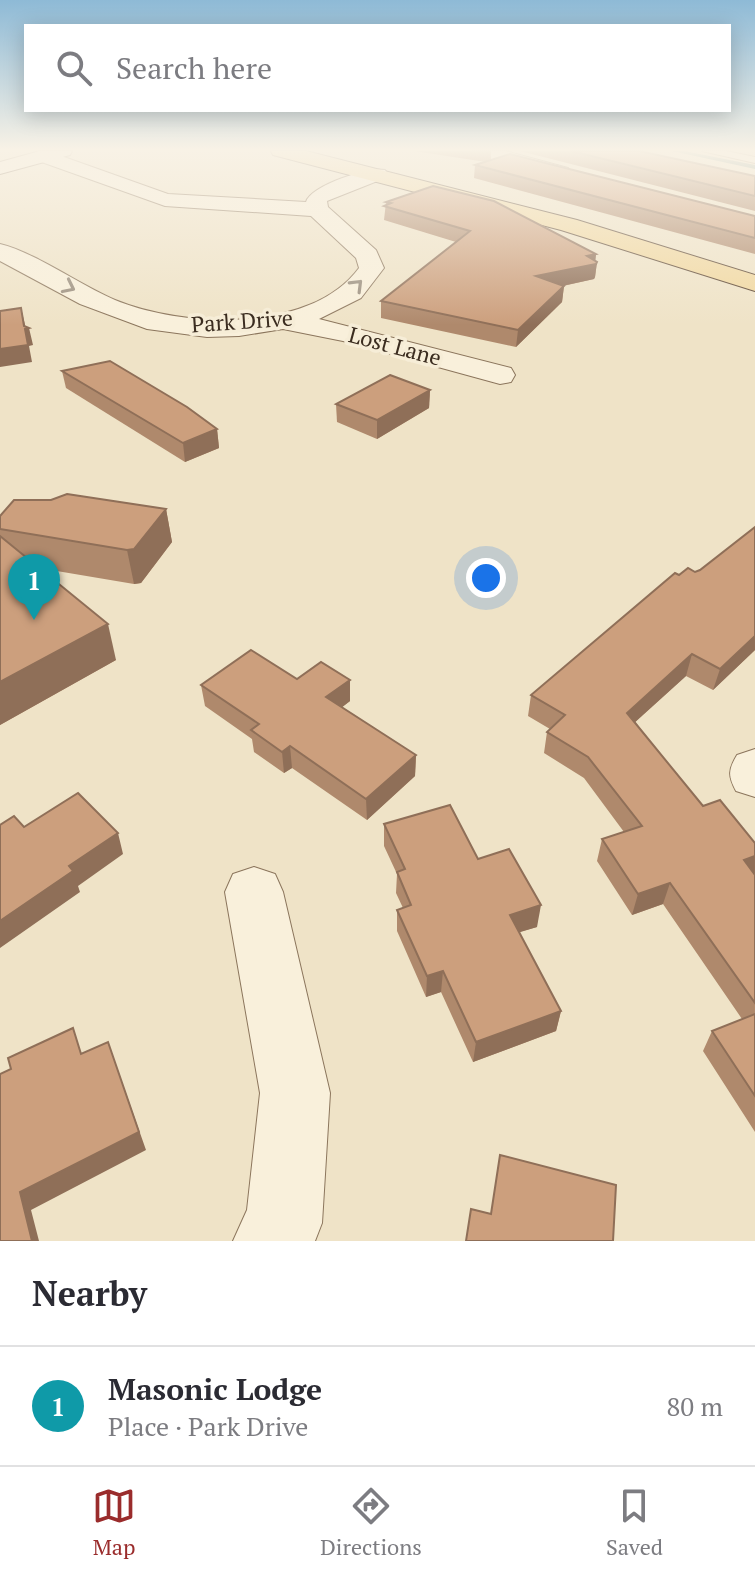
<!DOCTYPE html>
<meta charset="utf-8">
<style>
:root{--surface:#fff;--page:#f7f7f7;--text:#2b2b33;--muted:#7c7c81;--line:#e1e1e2;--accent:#9a2c2c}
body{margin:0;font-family:"PT Serif",serif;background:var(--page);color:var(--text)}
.you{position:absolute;left:486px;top:578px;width:28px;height:28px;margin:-20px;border:6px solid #fff;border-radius:50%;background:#1a73e8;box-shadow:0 0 0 12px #1a73e833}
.badge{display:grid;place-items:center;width:52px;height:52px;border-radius:50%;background:var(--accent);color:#fff;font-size:26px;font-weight:700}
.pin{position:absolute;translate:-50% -66px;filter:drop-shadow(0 2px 4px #0008)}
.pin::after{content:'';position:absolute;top:42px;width:28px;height:24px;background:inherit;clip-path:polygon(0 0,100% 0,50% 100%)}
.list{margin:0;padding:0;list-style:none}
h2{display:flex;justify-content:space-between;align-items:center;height:104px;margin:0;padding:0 32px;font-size:34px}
h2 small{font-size:26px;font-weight:400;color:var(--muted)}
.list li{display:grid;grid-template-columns:52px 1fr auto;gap:24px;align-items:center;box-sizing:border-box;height:120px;padding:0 32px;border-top:2px solid var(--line)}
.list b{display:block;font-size:30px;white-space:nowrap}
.list p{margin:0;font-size:26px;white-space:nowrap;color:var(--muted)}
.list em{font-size:26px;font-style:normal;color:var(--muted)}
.icon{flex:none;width:44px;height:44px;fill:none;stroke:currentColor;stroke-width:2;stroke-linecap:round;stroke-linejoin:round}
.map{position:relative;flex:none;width:755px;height:1241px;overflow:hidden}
.search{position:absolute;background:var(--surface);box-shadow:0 4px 20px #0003;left:24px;right:24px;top:24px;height:88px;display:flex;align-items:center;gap:20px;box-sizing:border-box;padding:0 28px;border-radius:0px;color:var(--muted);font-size:30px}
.sheet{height:224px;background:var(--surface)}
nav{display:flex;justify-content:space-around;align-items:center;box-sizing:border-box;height:112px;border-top:2px solid var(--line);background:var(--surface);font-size:22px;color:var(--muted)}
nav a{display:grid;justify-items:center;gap:4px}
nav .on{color:var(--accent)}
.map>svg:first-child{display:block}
</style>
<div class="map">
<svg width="755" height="1241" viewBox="0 0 755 1241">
<rect width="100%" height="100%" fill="#efe3c7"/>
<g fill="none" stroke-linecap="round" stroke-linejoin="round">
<path fill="#6f9189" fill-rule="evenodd" d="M672 151H684L755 165V169Z"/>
<defs>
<path id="lane" d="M702 151H726L755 157V163Z"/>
<g id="street">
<path d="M39 151 50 152 168 194 306 202C310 186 369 166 385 170L388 174 385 178 327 201 328 207 376 250 384 268 361 298 319 319 511 368 515 375 511 382 500 384 343 341 283 329 239 336 207 337 147 329 80 304 0 261V244C34 252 80 285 115 300 183 328 310 334 359 268L356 258 311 216 165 206 36 160 34 156Z"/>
<path d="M473 151H505L568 168 571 172 561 178 475 155Z"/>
<path d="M755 749V797L736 791C728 776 728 770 737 755Z"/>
<path d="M254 867 275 874 283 892 330 1093 322 1223 315 1241H233L247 1210 260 1093 225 892 233 874Z"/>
</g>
<path id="secondary" d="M40 151H72L70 155 0 174V162Z"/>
<path id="primary" d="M271 151H306L577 220 755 275V291L561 230 273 155Z"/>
</defs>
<use href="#lane" stroke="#8b755c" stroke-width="2"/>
<use href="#street" stroke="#8b755c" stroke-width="2"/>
<use href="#secondary" stroke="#6c563f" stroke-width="2"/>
<use href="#primary" stroke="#594330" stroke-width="2"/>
<use href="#lane" fill="#f9f0db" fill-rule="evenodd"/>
<use href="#street" fill="#f9f0db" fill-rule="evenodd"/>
<use href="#secondary" fill="#f9f0db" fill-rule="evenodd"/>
<use href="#primary" fill="#f1d8a0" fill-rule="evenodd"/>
</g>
<g fill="#af896c">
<path d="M414 151H491V160L755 216V254L474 178 475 165 486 162Z"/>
<path d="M520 151H639L755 176V211Z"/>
<path d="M386 202 596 254 595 261 597 262 595 277 594 279 563 286H564L562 302 516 347 381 318V301L456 242 384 220Z"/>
<path d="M62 371 217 429 219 448 185 462 66 388Z"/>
<path d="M430 390 429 408 377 439 337 422 336 404Z"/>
<path d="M166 509 172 542 141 583 134 584 39 568 116 660 0 725V516Z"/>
<path d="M675 573 755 650 713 690 686 676 635 722 703 806 755 843V1132L703 1051 712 1031 742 1019 663 904 632 915 597 861 602 839 624 832 584 778 544 753 547 732 550 729 528 716 531 695Z"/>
<path d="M297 679 350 680V701L342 707 416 755 415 776 367 820 292 768 284 773 254 752 252 739 205 706 201 685Z"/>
<path d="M384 824 478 859 537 927 519 932 561 1011 556 1031 473 1062 441 992 426 997 397 931V910L403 908 396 893 397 874 384 846Z"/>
</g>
<g fill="#8f6f58">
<path d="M596 254 595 264 597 262 595 277 594 279 534 292 536 276 587 256Z"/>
<path d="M564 286 562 302 516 347 518 330Z"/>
<path d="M21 308 26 329 29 328 33 345 29 346 32 362 0 367V349Z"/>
<path d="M430 390 429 408 377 439V420Z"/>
<path d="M217 429 219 448 185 462 183 443Z"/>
<path d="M166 509 172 542 141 583 134 584 127 550Z"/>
<path d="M108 624 116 660 0 725V682Z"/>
<path d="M755 636V650L713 690 720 669Z"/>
<path d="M692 654 686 676 622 734 627 713Z"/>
<path d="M350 680V701L327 719 326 697Z"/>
<path d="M290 746 292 768 284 773 282 752Z"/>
<path d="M416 755 415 776 367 820 366 799Z"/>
<path d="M118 833 123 854 78 886 80 892 0 948V921L69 866Z"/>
<path d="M755 856V873L754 874 744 860Z"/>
<path d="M670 883 663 904 632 915 638 894Z"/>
<path d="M541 905 537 927 507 936 510 915Z"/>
<path d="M443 971 441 992 426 997 427 976Z"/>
<path d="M561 1011 556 1031 473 1062 476 1042Z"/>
<path d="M108 1042 146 1150 31 1210 39 1241H32L20 1192Z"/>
</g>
<g fill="#cc9f7d" stroke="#8f6f58" stroke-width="2">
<path d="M571 151H639L755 176V196Z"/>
<path d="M510 154 755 216V238L475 165Z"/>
<path d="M433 186 494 201 596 254 587 256 597 262 596 264 536 276 564 286 518 330 381 301 470 231 384 206 391 203 386 202Z"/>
<path d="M21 308 24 326 29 328 25 329 28 345 0 349V311Z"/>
<path d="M110 361 187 407 217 429 183 443 62 371Z"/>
<path d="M390 375 430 390 377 420 336 404Z"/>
<path d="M67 494 166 509 134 549 127 550 0 529V516L14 500H51Z"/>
<path d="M755 527V636L720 669 692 654 627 713 703 806 720 800 755 843V856L744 860 755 875V1003L670 883 638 894 602 839 642 826 588 757 547 732 565 715 531 695 675 573 679 575 688 568 695 572 700 570Z"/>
<path d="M0 536 108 624 0 682Z"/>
<path d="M251 650 297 679 321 662 350 680 326 697 416 755 366 799 290 746 282 752 251 730 259 724 201 685Z"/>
<path d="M78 793 118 833 69 866 73 871 0 921V825L14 816 24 827Z"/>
<path d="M450 805 478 859 509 849 541 905 510 915 561 1011 476 1042 443 971 427 976 397 910 411 905 397 872 405 869 384 824Z"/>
<path d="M755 1014V1096L712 1031Z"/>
<path d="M73 1028 81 1054 108 1042 139 1132 20 1192 32 1241H0V1074L11 1069 8 1058Z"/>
<path d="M500 1155 616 1185 613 1241H466L471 1209 491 1214Z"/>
</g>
<defs><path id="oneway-chevron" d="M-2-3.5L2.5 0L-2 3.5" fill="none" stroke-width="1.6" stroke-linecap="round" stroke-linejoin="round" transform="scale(2)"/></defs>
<g stroke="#9a8e7e">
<use href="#oneway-chevron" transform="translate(357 285) rotate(-45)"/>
<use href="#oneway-chevron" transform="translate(69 287) rotate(26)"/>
</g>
<linearGradient id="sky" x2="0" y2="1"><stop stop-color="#8ebad6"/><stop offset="0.46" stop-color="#f8f2e6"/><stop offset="1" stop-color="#f8f2e6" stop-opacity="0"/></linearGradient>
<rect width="755" height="325" fill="url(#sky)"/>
<g text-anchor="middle" stroke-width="7" stroke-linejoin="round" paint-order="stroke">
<g font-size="22" fill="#3b2d20" stroke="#f6edd7">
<text transform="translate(242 321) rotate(-4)" y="8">Park Drive</text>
<text transform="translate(395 346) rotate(15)" y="8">Lost Lane</text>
</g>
</g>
</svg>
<div class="you"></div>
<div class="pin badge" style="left:34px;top:620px;background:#0f9aa8">1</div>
<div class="search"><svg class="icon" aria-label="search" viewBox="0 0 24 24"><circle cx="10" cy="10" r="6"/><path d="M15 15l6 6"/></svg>Search here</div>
</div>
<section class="sheet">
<h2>Nearby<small></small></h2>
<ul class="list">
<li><span class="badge" style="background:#0f9aa8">1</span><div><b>Masonic Lodge</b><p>Place · Park Drive</p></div><em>80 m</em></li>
</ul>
</section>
<nav>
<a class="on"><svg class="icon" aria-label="map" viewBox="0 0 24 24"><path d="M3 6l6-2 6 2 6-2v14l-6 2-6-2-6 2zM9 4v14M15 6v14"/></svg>Map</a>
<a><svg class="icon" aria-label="directions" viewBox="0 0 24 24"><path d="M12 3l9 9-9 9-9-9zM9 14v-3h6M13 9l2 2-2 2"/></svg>Directions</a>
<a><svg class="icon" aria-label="saved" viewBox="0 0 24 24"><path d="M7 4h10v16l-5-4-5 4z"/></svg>Saved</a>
</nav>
